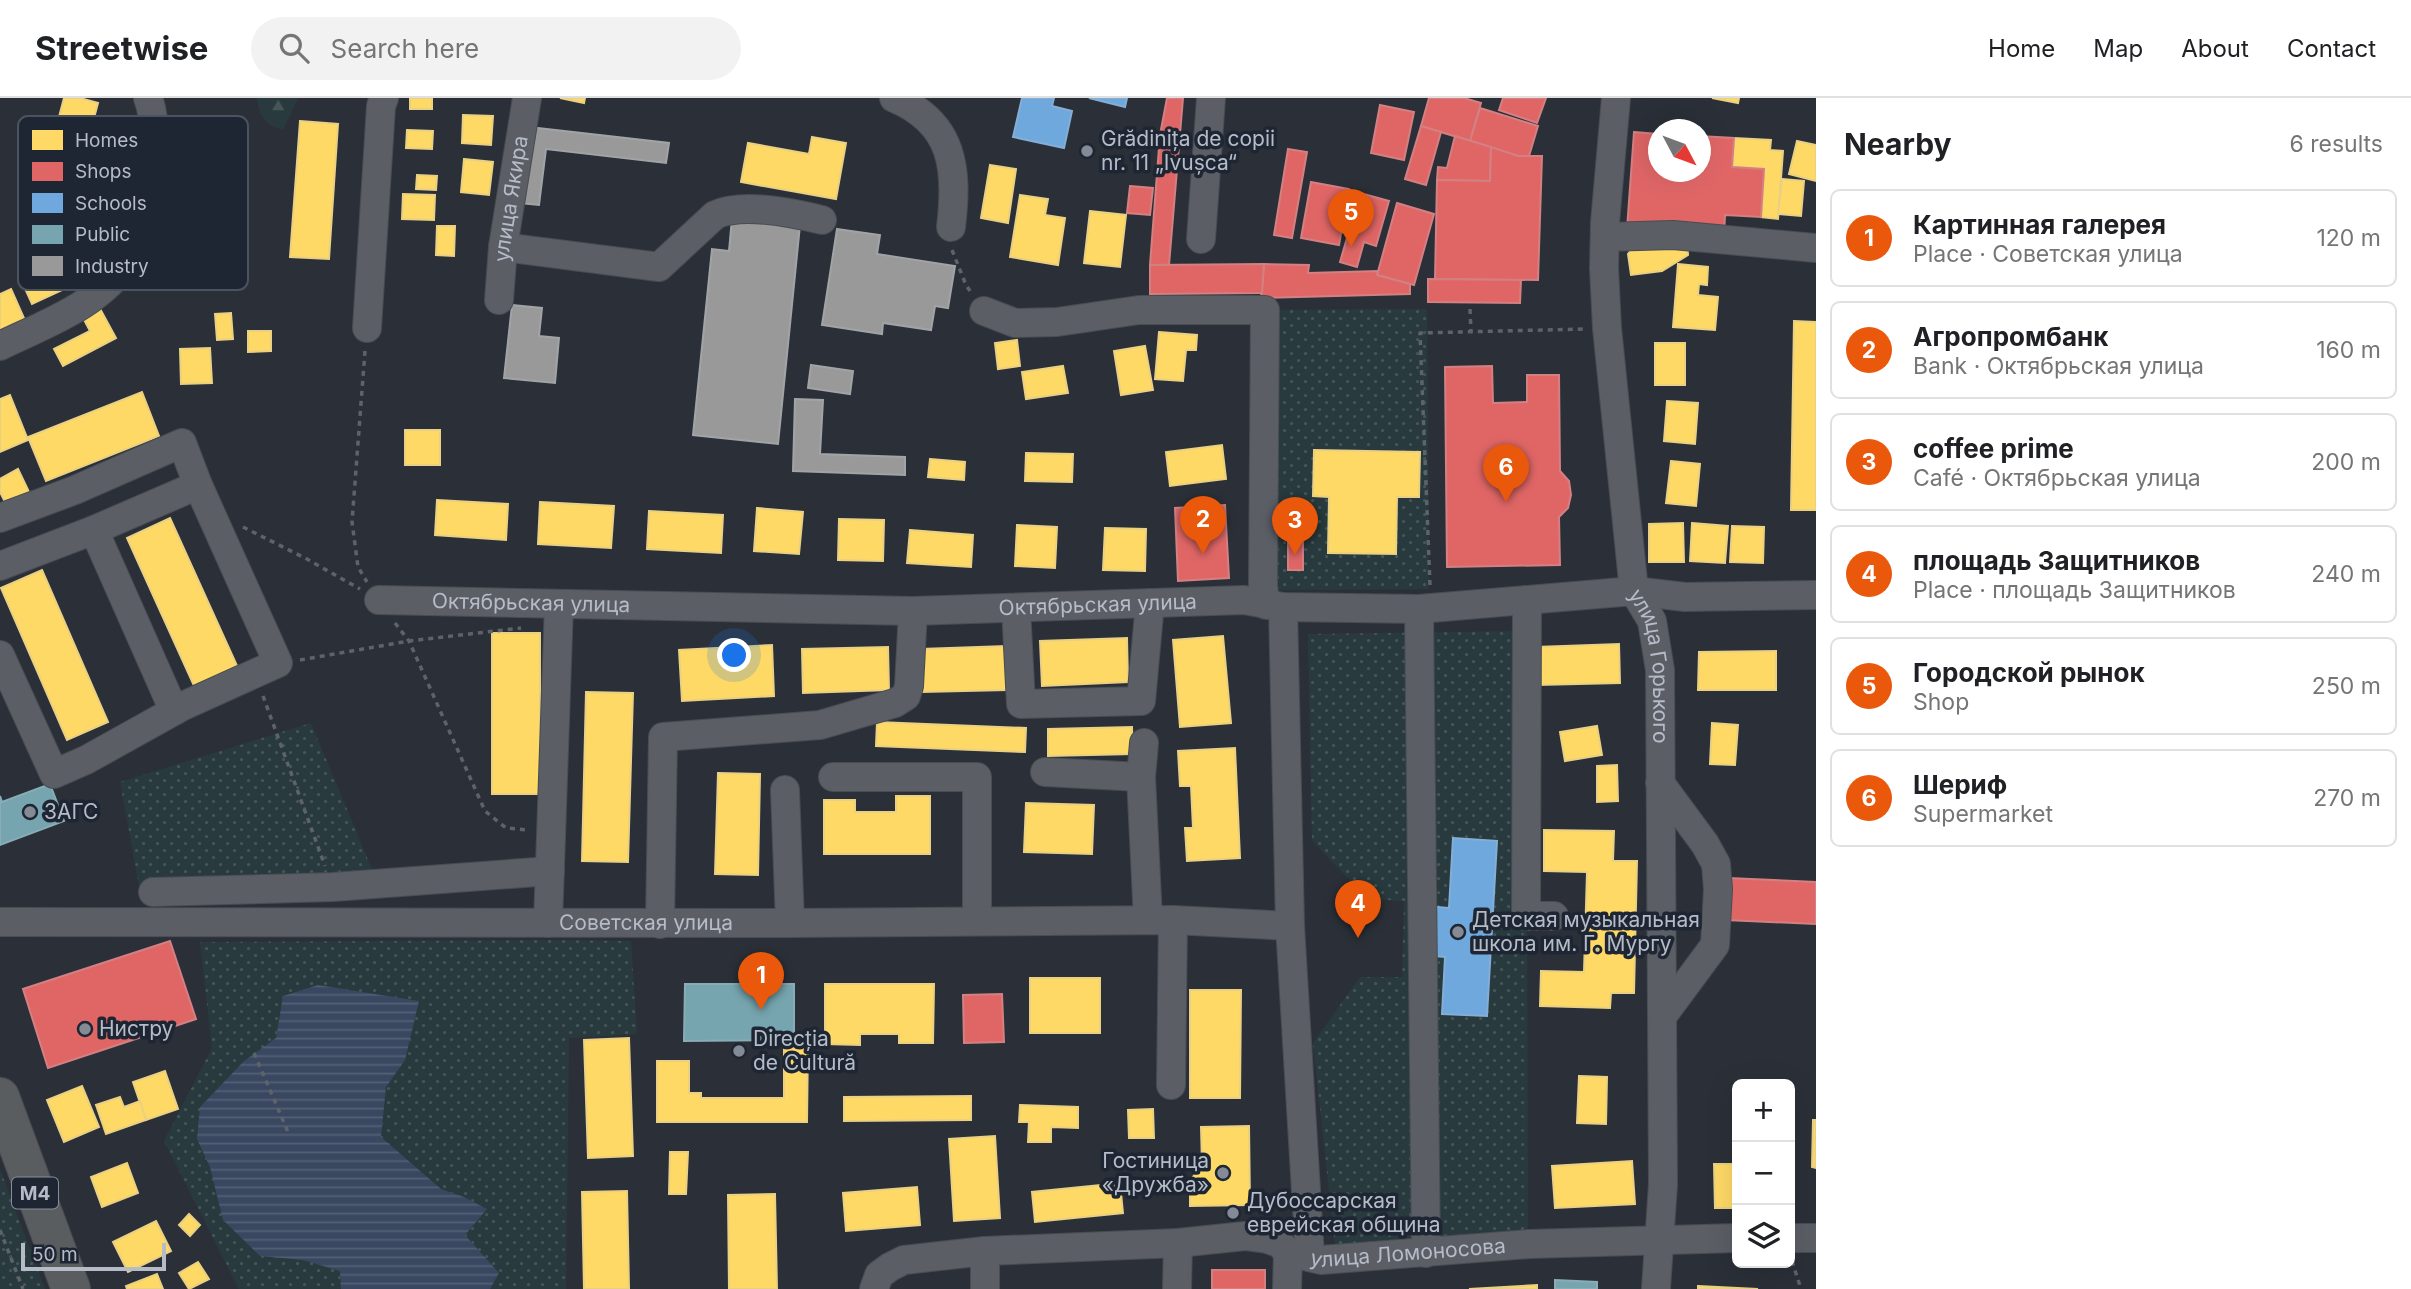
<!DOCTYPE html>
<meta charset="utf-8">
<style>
:root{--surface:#fff;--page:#f2f2f2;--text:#202124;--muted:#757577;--line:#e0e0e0;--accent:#ea580c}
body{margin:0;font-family:Inter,sans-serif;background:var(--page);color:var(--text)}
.controls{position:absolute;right:21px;bottom:21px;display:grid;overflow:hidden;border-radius:10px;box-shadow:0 7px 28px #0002}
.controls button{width:63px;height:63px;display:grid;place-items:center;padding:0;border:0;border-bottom:2px solid var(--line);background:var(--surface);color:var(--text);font:35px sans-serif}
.compass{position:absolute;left:1648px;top:21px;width:63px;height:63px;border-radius:50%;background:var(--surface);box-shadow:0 7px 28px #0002;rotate:131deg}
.scale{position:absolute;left:21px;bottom:18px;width:145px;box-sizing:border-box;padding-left:7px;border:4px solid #b5bcc8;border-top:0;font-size:19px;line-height:24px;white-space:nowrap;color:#b5bcc8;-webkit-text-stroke:5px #1e2633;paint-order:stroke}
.you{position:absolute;left:735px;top:558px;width:24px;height:24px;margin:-18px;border:5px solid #fff;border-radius:50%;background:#1a73e8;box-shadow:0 0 0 10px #1a73e833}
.badge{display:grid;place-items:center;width:46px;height:46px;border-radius:50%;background:var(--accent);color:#fff;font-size:23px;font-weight:700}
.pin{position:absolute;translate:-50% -58px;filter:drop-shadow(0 2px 4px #0008)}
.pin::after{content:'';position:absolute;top:37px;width:24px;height:21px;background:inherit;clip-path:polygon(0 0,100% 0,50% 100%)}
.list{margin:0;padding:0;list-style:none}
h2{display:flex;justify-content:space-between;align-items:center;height:91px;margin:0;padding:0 28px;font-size:30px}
h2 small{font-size:23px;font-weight:400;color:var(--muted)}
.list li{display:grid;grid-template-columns:46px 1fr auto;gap:21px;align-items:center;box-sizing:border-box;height:98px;margin:0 14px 14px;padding:0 14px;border:2px solid var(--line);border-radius:10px}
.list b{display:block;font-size:26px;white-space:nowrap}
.list p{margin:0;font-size:23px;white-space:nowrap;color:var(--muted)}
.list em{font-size:23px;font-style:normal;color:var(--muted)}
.icon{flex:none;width:38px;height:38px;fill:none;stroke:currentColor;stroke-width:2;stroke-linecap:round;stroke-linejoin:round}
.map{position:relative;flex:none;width:1816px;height:1191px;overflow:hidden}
header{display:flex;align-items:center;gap:42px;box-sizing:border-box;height:98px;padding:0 35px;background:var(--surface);border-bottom:2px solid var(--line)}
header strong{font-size:33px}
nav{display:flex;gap:38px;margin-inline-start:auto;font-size:24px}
.search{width:490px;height:63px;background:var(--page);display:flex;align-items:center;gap:18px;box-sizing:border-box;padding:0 24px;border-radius:38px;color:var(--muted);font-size:26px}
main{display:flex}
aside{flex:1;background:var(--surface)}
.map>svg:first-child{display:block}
</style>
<header>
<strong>Streetwise</strong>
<div class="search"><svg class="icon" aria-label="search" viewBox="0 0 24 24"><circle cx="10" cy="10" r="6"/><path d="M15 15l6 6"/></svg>Search here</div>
<nav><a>Home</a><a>Map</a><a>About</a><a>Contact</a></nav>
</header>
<main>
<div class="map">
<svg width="1816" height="1191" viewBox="0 0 1816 1191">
<defs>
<pattern id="forest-firs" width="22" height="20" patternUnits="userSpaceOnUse" patternTransform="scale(1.75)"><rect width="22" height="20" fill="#283a3d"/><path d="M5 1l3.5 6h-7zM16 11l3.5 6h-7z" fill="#455558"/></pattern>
<pattern id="park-dots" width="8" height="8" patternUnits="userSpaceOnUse" patternTransform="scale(1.75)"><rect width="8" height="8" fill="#283a3d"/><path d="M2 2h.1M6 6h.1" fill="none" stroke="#455558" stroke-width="1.8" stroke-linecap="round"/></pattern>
<pattern id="water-rules" width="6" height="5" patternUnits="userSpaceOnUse" patternTransform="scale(1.75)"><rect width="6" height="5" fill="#394760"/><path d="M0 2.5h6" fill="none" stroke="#536075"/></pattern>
</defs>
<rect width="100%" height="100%" fill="#2b3038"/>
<path fill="url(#forest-firs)" d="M257 0H298L283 32C264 26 260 19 257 0Z"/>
<g fill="url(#park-dots)">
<path d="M1427 211 1429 491 1270 492 1269 212Z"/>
<path d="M1526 533 1528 1132 1335 1148 1313 945 1360 879H1402L1404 803 1367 801 1312 742 1308 536Z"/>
<path d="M311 625 374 776 139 788 120 684Z"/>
<path d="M547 842 631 843 637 936 569 940 566 1191H239L164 1043 212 950 200 844Z"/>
<path d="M0 1071 45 1191H0Z"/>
</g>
<path fill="url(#water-rules)" d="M318 887 419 903 405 962 386 989 381 1039 441 1091 464 1099 487 1111 465 1137 499 1175 490 1191H341L340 1173 303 1162 260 1158 223 1122 210 1069 197 1041 200 1009 244 963 276 940 283 898Z"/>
<g fill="#ffd966" stroke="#e9d083" stroke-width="2">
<path d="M64 0H80L98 5 84 58 51 49Z"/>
<rect x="410" y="0" width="22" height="11"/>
<path d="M560 0H585L584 5Z"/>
<path d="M1712 0H1739L1738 5Z"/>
<path d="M463 17 493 18 491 47 462 45Z"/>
<path d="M300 23 338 26 329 161 290 159Z"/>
<path d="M407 32 433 33 432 51 406 50Z"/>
<path d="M812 39 846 45 836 101 741 84 748 45 809 56Z"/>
<path d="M1734 40 1771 42 1770 52 1783 53 1778 121 1761 119 1764 71 1732 69Z"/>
<path d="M1797 43 1816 47V83L1789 76Z"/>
<path d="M464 61 493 64 489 97 461 94Z"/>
<path d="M990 67 1016 71 1008 125 981 120Z"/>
<path d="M417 77 437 78 436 92 416 91Z"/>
<path d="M1782 81 1804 83 1801 118 1778 116Z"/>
<path d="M403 96 435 97 434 122 402 121Z"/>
<path d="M1020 97 1048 101 1045 117 1065 120 1058 167 1010 159Z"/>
<path d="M1090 113 1126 117 1120 169 1084 165Z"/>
<path d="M437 128H455L454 158 436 157Z"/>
<path d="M1639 142 1687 143 1688 157 1662 173 1631 177 1628 156Z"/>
<path d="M65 166 75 186 32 206 23 186Z"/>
<path d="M1678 166 1708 169 1707 187 1699 186 1698 197 1718 199 1715 232 1673 229Z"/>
<path d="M11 191 27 227 0 239V196Z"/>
<path d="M98 207 116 240 63 268 54 251 90 233 81 216Z"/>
<path d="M231 215 233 241 217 242 215 216Z"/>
<path d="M1794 223 1816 224V412H1791Z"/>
<path d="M248 233H271V253L248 254Z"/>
<path d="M1159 234 1197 237 1196 252H1186L1183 283 1155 281Z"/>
<path d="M1017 242 1020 268 998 271 995 245Z"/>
<rect x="1655" y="245" width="30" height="42"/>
<path d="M1145 248 1153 292 1121 297 1114 253Z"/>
<path d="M210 250 212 285 181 286 180 251Z"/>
<path d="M1063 268 1068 295 1026 301 1022 274Z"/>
<path d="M142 294 159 338 46 383 28 339Z"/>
<path d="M10 297 28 342 0 354V301Z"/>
<path d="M1667 303 1698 305 1695 346 1664 343Z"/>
<rect x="405" y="332" width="35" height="35"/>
<path d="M1222 347 1226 381 1170 388 1166 354Z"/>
<path d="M1314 352 1420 354 1419 399H1397L1396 456 1328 455 1329 399 1313 398Z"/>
<path d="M1026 355 1073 356 1072 384 1025 383Z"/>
<path d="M930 361 965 364 964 382 928 379Z"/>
<path d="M1671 363 1700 366 1696 408 1666 405Z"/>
<path d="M18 371 30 396 7 408 0 394V381Z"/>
<path d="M437 402 508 406 506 442 435 437Z"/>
<path d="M540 404 614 408 611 450 538 446Z"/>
<path d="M757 410 803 414 799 456 754 453Z"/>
<path d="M649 413 723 417 721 455 647 451Z"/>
<path d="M170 420 238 570 195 590 127 440Z"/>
<path d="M839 421 884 422 883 463 838 462Z"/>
<path d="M1683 425 1684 464H1649V426Z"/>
<path d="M1692 425 1728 428 1725 465 1690 463Z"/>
<path d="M1017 427 1057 429 1055 470 1015 468Z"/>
<path d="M1732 428 1764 429 1763 465 1730 464Z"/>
<path d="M1105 430 1146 431 1145 473 1103 472Z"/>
<path d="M910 432 973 437 971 469 907 465Z"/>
<path d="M42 472 108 624 67 642 1 490Z"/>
<rect x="492" y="535" width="48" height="161"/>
<path d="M1223 538 1231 625 1180 629 1173 542Z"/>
<path d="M1127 540 1128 584 1042 588 1040 543Z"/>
<path d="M1619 546 1620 585 1537 587 1536 549Z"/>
<path d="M772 547 774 598 682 603 679 552Z"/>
<path d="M1006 548 1007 592 922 594 921 551Z"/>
<path d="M888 549 889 592 803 595 802 551Z"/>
<path d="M1776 553V592H1698L1699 554Z"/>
<path d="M586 594 633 595 628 764 582 763Z"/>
<path d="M877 624 1026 630 1025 654 876 648Z"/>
<path d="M1712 625 1738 627 1735 667 1710 666Z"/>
<path d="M1597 628 1602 657 1565 663 1560 634Z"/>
<path d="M1132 629 1133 656 1048 658V631Z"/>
<path d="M1235 650 1240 760 1187 763 1185 730H1193L1191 688H1180L1178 653Z"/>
<path d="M1617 667 1618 703 1597 704V668Z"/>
<path d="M718 675 760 676 758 777 715 776Z"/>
<path d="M896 698H930V756H824V702H855V714H896Z"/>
<path d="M1026 705 1094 707 1092 756 1024 754Z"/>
<path d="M1544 732 1614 733 1613 763H1637L1634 895H1611L1610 910 1540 908 1541 873 1584 874 1587 774 1544 773Z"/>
<rect x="1030" y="880" width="70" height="55"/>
<path d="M825 886H934L933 945H899V936H860V947L825 946Z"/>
<path d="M1190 892H1241L1240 1000H1190Z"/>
<path d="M629 940 633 1058 588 1060 584 942Z"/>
<path d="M784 945H808L807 1024H657V963H689V995H701V1000H784Z"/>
<path d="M165 973 178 1011 146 1022 133 984Z"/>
<path d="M1579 978 1607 979 1606 1026 1577 1025Z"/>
<path d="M82 988 99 1029 64 1044 47 1002Z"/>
<path d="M971 998V1022L844 1023V999Z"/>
<path d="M120 999 124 1009 140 1003 146 1022 106 1036 96 1007Z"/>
<path d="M1020 1007 1078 1009V1030L1051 1029V1044H1028L1029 1024H1019Z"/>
<path d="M1153 1011 1154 1040H1129L1128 1012Z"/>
<path d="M1813 1022H1816V1070L1812 1069Z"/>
<path d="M1249 1028 1250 1107 1190 1108V1083L1202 1066 1201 1029Z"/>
<path d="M995 1038 1000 1120 954 1123 949 1041Z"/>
<path d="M670 1054H688L686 1096H669Z"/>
<path d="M1632 1063 1635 1106 1555 1110 1552 1068Z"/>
<path d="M127 1065 138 1095 102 1109 91 1079Z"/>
<path d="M1790 1065H1793L1794 1109H1790Z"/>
<path d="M1714 1066H1737V1110H1715Z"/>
<path d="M1120 1085 1123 1115 1035 1124 1032 1094Z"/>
<path d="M917 1089 920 1127 846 1133 843 1095Z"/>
<path d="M627 1093 629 1191H584L582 1094Z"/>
<path d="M775 1096 777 1191H729L728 1097Z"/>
<path d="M189 1116 200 1127 190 1138 179 1127Z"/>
<path d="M156 1123 171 1153 128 1174 113 1144Z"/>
<path d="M198 1164 209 1181 189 1191 179 1175Z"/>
<path d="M157 1176 163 1191H127L126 1188Z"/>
<path d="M1537 1187V1191H1469Z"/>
<path d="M1698 1188 1758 1191H1698Z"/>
</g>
<g fill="#e06666" stroke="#d38083" stroke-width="2">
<path d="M1167 0H1183L1169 167H1150L1160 37Z"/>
<path d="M1429 0H1464L1481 5 1470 43 1421 28Z"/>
<path d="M1503 0H1546L1537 25 1499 12Z"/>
<path d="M1380 7 1414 14 1404 62 1371 55Z"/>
<path d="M1480 10 1538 28 1529 58H1518L1470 43Z"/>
<path d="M1421 28 1441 34 1426 87 1405 81Z"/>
<path d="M1634 34 1658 36V74H1700V38L1734 40 1732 69 1764 71 1761 119 1725 117 1724 137 1627 131Z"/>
<path d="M1455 38 1491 49 1490 83 1437 82 1438 69 1447 70Z"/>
<path d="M1491 49 1518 58H1542L1538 182 1435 181 1437 82 1490 83Z"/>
<path d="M1288 51 1307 54 1292 140 1274 137Z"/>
<path d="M1311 84 1349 91 1339 147 1301 140Z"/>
<path d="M1130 88 1153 90 1150 117 1127 115Z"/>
<path d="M1360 95 1389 103 1376 148 1364 144 1357 169 1340 164Z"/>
<path d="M1397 105 1434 116 1414 187 1377 177Z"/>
<path d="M1264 166 1309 167 1308 175 1378 173 1377 177 1410 186V196L1261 200Z"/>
<path d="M1264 166 1262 195 1150 196V167Z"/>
<path d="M1428 181 1521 182 1520 205 1428 204Z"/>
<path d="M1492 268 1493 305 1527 304V277H1559L1560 373 1569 383 1571 397 1568 410 1559 419 1560 467 1447 469 1445 269Z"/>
<path d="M1225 407 1229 480 1178 483 1175 410Z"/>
<rect x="1288" y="443" width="15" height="29"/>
<path d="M1728 780 1816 784V826L1726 822Z"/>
<path d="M170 843 196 921 48 970 23 891Z"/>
<path d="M1002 896 1004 944 964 945 963 897Z"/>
<rect x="1212" y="1172" width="53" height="19"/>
</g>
<g fill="#6fa8dc" stroke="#84aed6" stroke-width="2">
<path d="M1022 0H1054L1052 8 1072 13 1064 50 1013 39Z"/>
<path d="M1089 0H1127L1125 9Z"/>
<path d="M1453 740 1497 743 1487 918 1442 916 1445 859 1423 857 1426 808 1449 810Z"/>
</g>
<g fill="#76a5af" stroke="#89acb6" stroke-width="2">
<path d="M50 686 64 723 0 747V698L2 704Z"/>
<path d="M685 886H794V942L684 943Z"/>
<path d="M1555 1182 1597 1184V1191H1555Z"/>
</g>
<g fill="#999" stroke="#a1a4a7" stroke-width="2">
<path d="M529 29 669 45 666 65 546 51 539 107 520 105Z"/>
<path d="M732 120 800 127 778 346 693 337 712 151 729 153Z"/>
<path d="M837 131 880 137 877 156 955 168 948 210 935 208 931 232 883 225 882 236 822 227Z"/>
<path d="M512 207 542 210 539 238 559 240 555 285 504 280Z"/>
<path d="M811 267 853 273 850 296 808 290Z"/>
<path d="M795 301 823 302 820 356 905 359V377L793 373Z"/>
</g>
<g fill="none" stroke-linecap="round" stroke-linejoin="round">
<defs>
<g id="minor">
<path d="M894 0C954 25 958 71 951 129"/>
<path id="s1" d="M1616 0 1605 125 1604 170 1607 230 1634 493 1652 523 1660 572 1663 1086 1656 1191"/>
<path d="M1605 139 1673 137 1816 150"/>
<path d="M1201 141 1211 0"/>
<path d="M503 149 659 169 715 117C742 104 793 115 822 122"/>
<path id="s2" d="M499 202 503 149 527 0"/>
<path d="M984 213 1015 225 1057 224 1139 212H1265L1263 488 1266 507"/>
<path d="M367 230 381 8 384 0"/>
<path d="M0 248C45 226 100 207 128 163 141 141 144 110 148 85 152 59 158 26 148 0"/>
<path d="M0 420 75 392 182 345 198 387 278 565 183 608 86 662 54 676 0 557"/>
<path d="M94 432 174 613"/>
<path d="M0 468 94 432 198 387"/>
<path id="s3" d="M379 502 913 513 1244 502 1283 509 1419 511 1634 493 1685 499 1816 497"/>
<path d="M1527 502 1526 818H1554"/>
<path d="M1283 509 1290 828 1310 1159"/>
<path d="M1016 510 1021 606 1141 603 1150 505"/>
<path d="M1419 511 1426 1155"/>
<path d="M1144 645 1141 679 1148 822"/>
<path d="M1045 674 1141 679"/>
<path d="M833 679H977V823"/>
<path d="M1660 685 1705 746 1716 766 1718 791 1715 847 1664 916"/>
<path d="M785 692 790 825"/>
<path d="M153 794 333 789 550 773"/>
<path id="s4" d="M0 824 790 825 1173 822 1290 828"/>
<path d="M548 825 559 506"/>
<path d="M660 826 663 639 820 627 895 605 906 598 909 588 913 513"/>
<path d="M1171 987 1173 822"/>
<path d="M1790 1140H1816"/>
<path d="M985 1153V1191"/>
<path id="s5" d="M874 1191 879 1177 890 1169 904 1162 985 1153 1178 1145 1245 1138 1267 1141 1279 1145 1288 1154 1321 1162 1529 1146 1737 1140"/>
<path d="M1177 1191 1178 1145"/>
<path d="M1287 1191 1288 1154"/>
</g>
<path id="highway" d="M0 999 71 1191"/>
</defs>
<use href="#minor" stroke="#484c53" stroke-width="30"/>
<use href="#highway" stroke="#484c53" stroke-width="40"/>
<g stroke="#5e6369" stroke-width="3.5" stroke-dasharray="5 5" stroke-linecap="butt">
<path d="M952 152 966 187 972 196"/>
<path d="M1470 211 1471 234"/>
<path d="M365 253 352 424 358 469 367 484"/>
<path d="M243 429 305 460 360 491"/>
<path d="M1430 487 1420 235 1584 231"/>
<path d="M395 525 409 543 485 713 506 730 528 732"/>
<path d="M300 562 409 543 521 530"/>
<path d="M263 598 325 768"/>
<path d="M254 955 288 1034"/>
<path d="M0 1132 23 1191"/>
<path d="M1792 1163 1801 1191"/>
</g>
<use href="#minor" stroke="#5b5e65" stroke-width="28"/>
<use href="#highway" stroke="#5a5d5f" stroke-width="38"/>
</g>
<g fill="#858b96" stroke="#1e2633" stroke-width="2.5">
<circle cx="1087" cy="53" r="7"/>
<circle cx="30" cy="714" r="7"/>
<circle cx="1458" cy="834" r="7"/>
<circle cx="85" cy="931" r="7"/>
<circle cx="739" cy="953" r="7"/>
<circle cx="1223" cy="1075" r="7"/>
<circle cx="1233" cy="1115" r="7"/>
</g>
<g text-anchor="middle" stroke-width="7" stroke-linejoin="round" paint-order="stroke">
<rect fill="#1e2633" stroke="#888f9b" stroke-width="2" x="12" y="1079.5" width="46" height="31" rx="5"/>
<g font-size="19" font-weight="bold" fill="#b5bcc8">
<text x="35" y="1102">M4</text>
</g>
<g font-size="21" fill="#b5bcc8" stroke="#1e2633" text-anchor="start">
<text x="1101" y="48">Grădinița de copii<tspan x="1101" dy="24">nr. 11 „Ivușca“</tspan></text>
<text x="44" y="721">ЗАГС</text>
<text x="1472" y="829">Детская музыкальная<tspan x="1472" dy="24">школа им. Г. Мургу</tspan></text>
<text x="99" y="938">Нистру</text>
<text x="753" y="948">Direcția<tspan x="753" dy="24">de Cultură</tspan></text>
<text x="1209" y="1070" text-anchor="end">Гостиница<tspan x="1209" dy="24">«Дружба»</tspan></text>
<text x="1247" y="1110">Дубоссарская<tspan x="1247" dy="24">еврейская община</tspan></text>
</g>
<g font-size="21" fill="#b5bcc8" stroke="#1e2633">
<text dy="7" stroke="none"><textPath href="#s2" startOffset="102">улица Якира</textPath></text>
<text dy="7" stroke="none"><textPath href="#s3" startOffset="152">Октябрьская улица</textPath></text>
<text dy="7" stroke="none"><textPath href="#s3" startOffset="719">Октябрьская улица</textPath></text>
<text dy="7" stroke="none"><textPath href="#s1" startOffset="574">улица Горького</textPath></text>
<text dy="7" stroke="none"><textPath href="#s4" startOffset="646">Советская улица</textPath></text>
<text dy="7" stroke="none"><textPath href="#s5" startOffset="555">улица Ломоносова</textPath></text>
</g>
</g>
<rect x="18" y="18" width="230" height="174" rx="10" fill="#1e2633" stroke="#4b5360" stroke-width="2"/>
<rect x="32" y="32" width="31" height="20" fill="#ffd966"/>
<rect x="32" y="64" width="31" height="19" fill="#e06666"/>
<rect x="32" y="95" width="31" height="20" fill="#6fa8dc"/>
<rect x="32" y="127" width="31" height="19" fill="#76a5af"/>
<rect x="32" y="158" width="31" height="20" fill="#999"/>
<g font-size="19" fill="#b5bcc8">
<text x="75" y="49">Homes</text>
<text x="75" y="80">Shops</text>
<text x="75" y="112">Schools</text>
<text x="75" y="143">Public</text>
<text x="75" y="175">Industry</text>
</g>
</svg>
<div class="controls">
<button>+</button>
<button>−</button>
<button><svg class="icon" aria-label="layers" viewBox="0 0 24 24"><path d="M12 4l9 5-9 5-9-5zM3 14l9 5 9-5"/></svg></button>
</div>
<svg class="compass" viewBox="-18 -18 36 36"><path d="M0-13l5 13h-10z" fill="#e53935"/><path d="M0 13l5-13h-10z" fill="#757577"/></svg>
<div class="scale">50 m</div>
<div class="you"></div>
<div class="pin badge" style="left:761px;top:912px">1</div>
<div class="pin badge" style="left:1203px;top:456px">2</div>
<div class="pin badge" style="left:1295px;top:457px">3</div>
<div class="pin badge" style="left:1358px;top:840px">4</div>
<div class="pin badge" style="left:1351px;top:149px">5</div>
<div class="pin badge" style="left:1506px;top:404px">6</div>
</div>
<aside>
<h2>Nearby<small>6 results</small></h2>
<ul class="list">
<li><span class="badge">1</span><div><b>Картинная галерея</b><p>Place · Советская улица</p></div><em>120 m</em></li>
<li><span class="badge">2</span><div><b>Агропромбанк</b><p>Bank · Октябрьская улица</p></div><em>160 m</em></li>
<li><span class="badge">3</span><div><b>coffee prime</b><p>Café · Октябрьская улица</p></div><em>200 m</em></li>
<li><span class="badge">4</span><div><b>площадь Защитников</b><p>Place · площадь Защитников</p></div><em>240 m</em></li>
<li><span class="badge">5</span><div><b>Городской рынок</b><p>Shop</p></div><em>250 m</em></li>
<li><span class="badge">6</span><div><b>Шериф</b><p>Supermarket</p></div><em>270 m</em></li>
</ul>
</aside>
</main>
